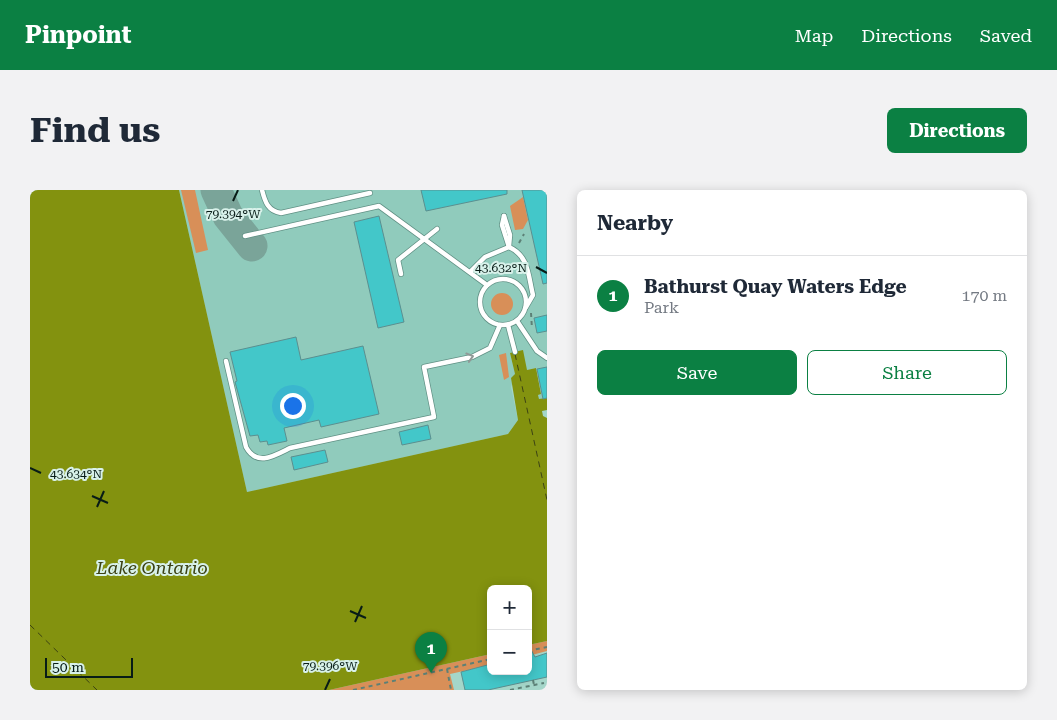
<!DOCTYPE html>
<meta charset="utf-8">
<style>
:root{--surface:#fff;--page:#f2f2f3;--text:#1f2937;--muted:#747a83;--line:#e0e1e3;--accent:#0b8043}
body{margin:0;font-family:"Roboto Serif",serif;background:var(--page);color:var(--text)}
.controls{position:absolute;right:15px;bottom:15px;display:grid;overflow:hidden;border-radius:8px;box-shadow:0 2px 12px #0003}
.controls button{width:45px;height:45px;display:grid;place-items:center;padding:0;border:0;border-bottom:1px solid var(--line);background:var(--surface);color:var(--text);font:25px sans-serif}
.scale{position:absolute;left:15px;bottom:12px;width:88px;box-sizing:border-box;padding-left:5px;border:2px solid #081c17;border-top:0;font-size:14px;line-height:18px;white-space:nowrap;color:#081c17;-webkit-text-stroke:4px #d8f1ea;paint-order:stroke}
.you{position:absolute;left:262px;top:215px;width:18px;height:18px;margin:-12px;border:4px solid #fff;border-radius:50%;background:#1a73e8;box-shadow:0 0 0 8px #1a73e833}
.badge{display:grid;place-items:center;width:32px;height:32px;border-radius:50%;background:var(--accent);color:#fff;font-size:16px;font-weight:700}
.pin{position:absolute;translate:-50% -41px;filter:drop-shadow(0 1px 2px #0008)}
.pin::after{content:'';position:absolute;top:26px;width:18px;height:15px;background:inherit;clip-path:polygon(0 0,100% 0,50% 100%)}
.list{margin:0;padding:0;list-style:none}
h2{display:flex;justify-content:space-between;align-items:center;height:65px;margin:0;padding:0 20px;font-size:21px}
h2 small{font-size:16px;font-weight:400;color:var(--muted)}
.list li{display:grid;grid-template-columns:32px 1fr auto;gap:15px;align-items:center;box-sizing:border-box;height:80px;padding:0 20px;border-top:1px solid var(--line)}
.list b{display:block;font-size:19px;white-space:nowrap}
.list p{margin:0;font-size:16px;white-space:nowrap;color:var(--muted)}
.list em{font-size:16px;font-style:normal;color:var(--muted)}
.actions{display:flex;gap:10px;padding:15px 20px}
.actions a{flex:1;padding:11px 0;border:1px solid var(--accent);border-radius:8px;text-align:center;font-size:18px;color:var(--accent)}
.actions .main{background:var(--accent);color:#fff}
.map{position:relative;flex:none;width:517px;height:500px;overflow:hidden;border-radius:8px}
header{display:flex;align-items:center;gap:30px;box-sizing:border-box;height:70px;padding:0 25px;background:var(--accent);color:#fff}
header strong{font-size:24px}
nav{display:flex;gap:28px;margin-inline-start:auto;font-size:18px}
.intro{display:flex;align-items:center;justify-content:space-between;box-sizing:border-box;height:120px;padding:0 30px}
h1{margin:0;font-size:35px}
.button{padding:12px 22px;border-radius:8px;background:var(--accent);color:#fff;font-size:18px;font-weight:700}
main{display:flex;gap:30px;padding:0 30px}
aside{flex:1;background:var(--surface);border-radius:8px;box-shadow:0 2px 12px #0003}
.map>svg:first-child{display:block}
</style>
<header>
<strong>Pinpoint</strong>
<nav><a>Map</a><a>Directions</a><a>Saved</a></nav>
</header>
<div class="intro"><h1>Find us</h1><a class="button">Directions</a></div>
<main>
<div class="map">
<svg width="517" height="500" viewBox="0 0 517 500">
<rect width="100%" height="100%" fill="#a4d6c9"/>
<path fill="#90cbbc" d="M149 0H517V208L509 210 508 205 511 204 506 178 497 180 480 163 485 184 481 197 488 230 478 244 217 302Z"/>
<g fill="#d88f58">
<path d="M151 0H165L178 60 166 63Z"/>
<path d="M493 7 498 30 493 39 485 40 480 16Z"/>
<circle cx="472" cy="114" r="11"/>
<path d="M476 163 479 187 474 190 469 165Z"/>
<path d="M517 451V461L498 466V455Z"/>
<path d="M461 464V475L420 484 424 500H299Z"/>
</g>
<path fill="#83920f" d="M0 0H149L217 302 478 244 488 230 481 188 485 184 480 163 493 160 497 180 506 178 511 204 508 205 509 209 517 208V220L512 221 513 226 517 228V451L498 455V399H461V464L299 500H0Z"/>
<g fill="none" stroke-linecap="round" stroke-linejoin="round">
<g stroke="#3c4214" stroke-width="1" stroke-dasharray="6 5" stroke-linecap="butt">
<path d="M485 164 517 310"/>
<path d="M0 435 67 500"/>
</g>
<path stroke="#7aa499" stroke-width="31" d="M186 0 198 26 222 56"/>
</g>
<g fill="#43c7c9" stroke="#5b8f8f">
<path d="M391 0H477V4L396 21Z"/>
<path d="M492 0H517V93L513 94Z"/>
<path d="M349 26 374 132 348 138 324 32Z"/>
<path d="M517 125V141L507 143 504 128Z"/>
<path d="M266 147 271 170 333 156 349 224 291 237 289 230 254 238 257 251 238 255 237 251 230 252 228 245 220 246 205 192 207 191 200 162Z"/>
<path d="M517 177V208L513 209 507 179Z"/>
<path d="M398 235 401 249 372 255 369 242Z"/>
<path d="M295 260 298 272 264 280 261 267Z"/>
<path d="M498 454 505 467 517 463V487L458 500H435L431 482 461 474V481H498Z"/>
</g>
<g fill="none" stroke-linecap="round" stroke-linejoin="round">
<defs>
<g id="service">
<path d="M232 0C235 12 238 21 251 23L340 3"/>
<path d="M474 26 472 35 479 57"/>
<path d="M474 26 480 45 479 56"/>
<path d="M215 46 349 16 457 95"/>
<path d="M440 82 455 67 479 57C499 66 498 85 503 105L496 117"/>
<path d="M371 84 368 70 407 39"/>
<circle cx="473" cy="112" r="23"/>
<path d="M487 131 507 161 517 168"/>
<path d="M478 135 485 162"/>
<path d="M196 171 216 257C227 277 244 266 260 258L404 227 394 177 442 167 460 158 470 135"/>
</g>
</defs>
<use href="#service" stroke="#619185" stroke-width="6"/>
<g stroke="#5c8076" stroke-width="2" stroke-dasharray="4 4" stroke-linecap="butt">
<path d="M489 53 494 44"/>
<path d="M501 123 502 139"/>
<path d="M498 461 517 457"/>
<path d="M417 479 421 500"/>
<path d="M503 490 504 495"/>
<path d="M323 500 461 469"/>
<path d="M480 500 514 493"/>
</g>
<use href="#service" stroke="#fff" stroke-width="4.5"/>
</g>
<defs><path id="oneway-chevron" d="M-2-3.5L2.5 0L-2 3.5" fill="none" stroke-width="1.6" stroke-linecap="round" stroke-linejoin="round" transform="scale(1.25)"/></defs>
<use stroke="#909997" href="#oneway-chevron" transform="translate(440 167) rotate(-17)"/>
<path fill="none" stroke="#081c17" stroke-width="2" d="M203 11 208 0M506 77 517 83M0 278 11 283M62 306 78 313M67 317 74 301M320 421 336 428M325 432 332 416M295 500 300 489"/>
<g text-anchor="middle" stroke-width="4" stroke-linejoin="round" paint-order="stroke">
<g font-size="18" font-style="italic" fill="#3c4214" stroke="#d8f1ea">
<text x="122" y="384">Lake Ontario</text>
</g>
</g>
<g font-size="12" text-anchor="middle" fill="#081c17" stroke="#d8f1ea" stroke-width="4" stroke-linejoin="round" paint-order="stroke">
<text x="203" y="28">79.394°W</text>
<text x="471" y="82">43.632°N</text>
<text x="46" y="288">43.634°N</text>
<text x="300" y="480">79.396°W</text>
</g>
</svg>
<div class="controls">
<button>+</button>
<button>−</button>
</div>
<div class="scale">50 m</div>
<div class="you"></div>
<div class="pin badge" style="left:401px;top:483px">1</div>
</div>
<aside>
<h2>Nearby<small></small></h2>
<ul class="list">
<li><span class="badge">1</span><div><b>Bathurst Quay Waters Edge</b><p>Park</p></div><em>170 m</em></li>
</ul>
<div class="actions"><a class="main">Save</a><a>Share</a></div>
</aside>
</main>
